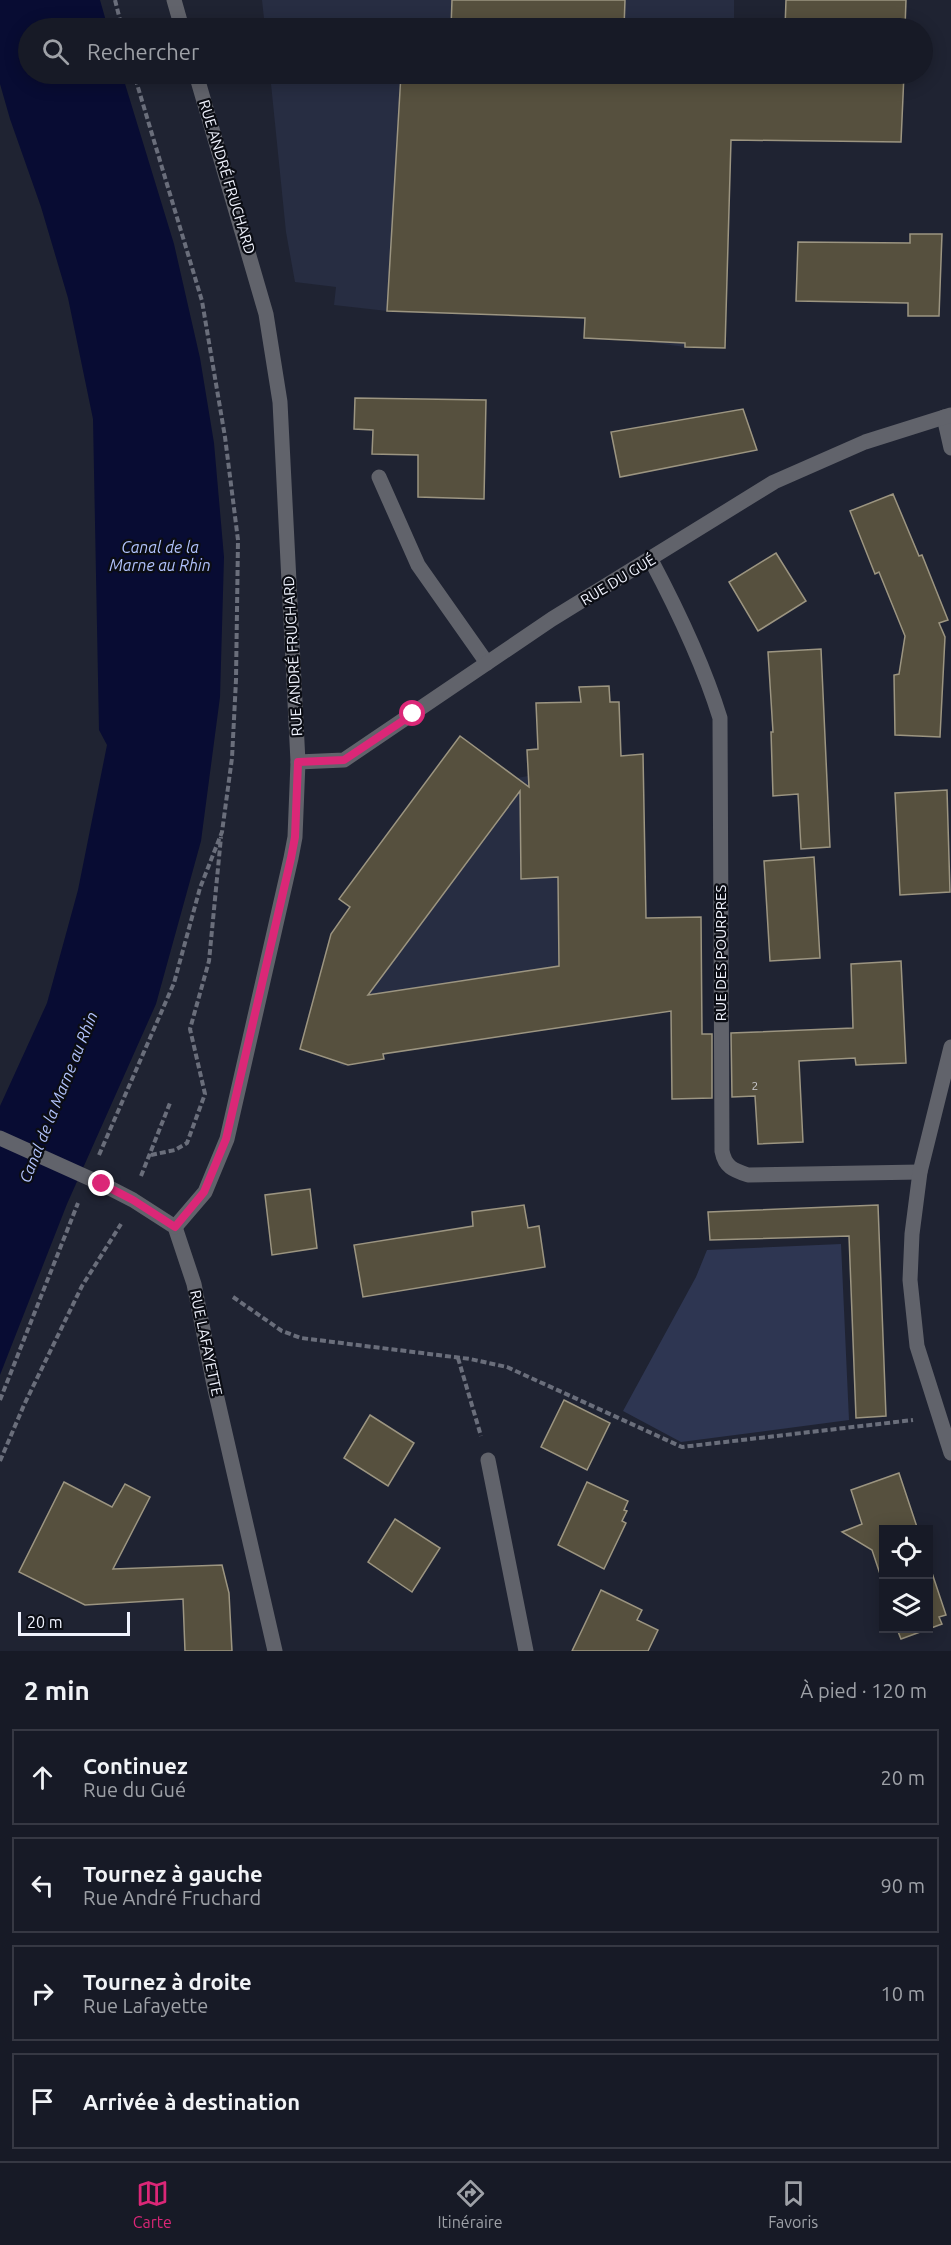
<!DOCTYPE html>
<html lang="fr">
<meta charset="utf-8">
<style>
:root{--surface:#171a26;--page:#242732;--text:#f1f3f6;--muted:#9ea1a7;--line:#363843;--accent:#db2777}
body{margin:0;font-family:Ubuntu,sans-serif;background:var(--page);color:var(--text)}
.controls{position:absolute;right:18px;bottom:18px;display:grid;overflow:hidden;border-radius:0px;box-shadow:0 3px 15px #0003}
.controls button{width:54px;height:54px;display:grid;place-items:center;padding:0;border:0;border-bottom:2px solid var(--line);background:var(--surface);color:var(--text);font:30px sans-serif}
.scale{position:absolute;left:18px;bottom:15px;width:112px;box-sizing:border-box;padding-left:6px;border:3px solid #f0f3fe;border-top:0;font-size:16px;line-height:21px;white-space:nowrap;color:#f0f3fe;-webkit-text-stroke:4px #0b0d14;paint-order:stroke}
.stop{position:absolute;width:18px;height:18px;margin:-14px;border:4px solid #db2777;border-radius:50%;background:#fff}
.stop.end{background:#db2777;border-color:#fff;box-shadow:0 2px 6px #0008}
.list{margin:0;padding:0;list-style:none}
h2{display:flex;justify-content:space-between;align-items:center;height:78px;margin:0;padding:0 24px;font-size:26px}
h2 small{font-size:20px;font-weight:400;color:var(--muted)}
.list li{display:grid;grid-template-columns:39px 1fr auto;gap:18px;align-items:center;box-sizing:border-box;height:96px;margin:0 12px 12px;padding:0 12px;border:2px solid var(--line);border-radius:0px}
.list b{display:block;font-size:22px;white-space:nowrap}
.list p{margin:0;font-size:20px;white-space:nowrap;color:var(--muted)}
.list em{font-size:20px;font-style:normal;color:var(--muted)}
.icon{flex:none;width:33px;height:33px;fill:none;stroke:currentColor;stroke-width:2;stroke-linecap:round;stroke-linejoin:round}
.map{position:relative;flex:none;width:951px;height:1651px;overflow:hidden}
.search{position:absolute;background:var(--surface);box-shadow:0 3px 15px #0003;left:18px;right:18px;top:18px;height:66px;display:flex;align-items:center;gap:15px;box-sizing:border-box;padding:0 21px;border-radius:33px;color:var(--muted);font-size:22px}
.sheet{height:510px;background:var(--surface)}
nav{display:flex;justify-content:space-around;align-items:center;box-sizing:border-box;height:84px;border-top:2px solid var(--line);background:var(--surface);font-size:16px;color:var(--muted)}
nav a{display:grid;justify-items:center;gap:3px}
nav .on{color:var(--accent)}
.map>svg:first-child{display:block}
</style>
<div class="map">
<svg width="951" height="1651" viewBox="0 0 951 1651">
<rect width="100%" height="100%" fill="#1f2332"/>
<g fill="#272d42">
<path d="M262 0H734V28H265Z"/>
<path d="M270 74H732L725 348 685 347 642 341 585 318 387 311 334 305 336 287 295 282 286 232Z"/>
<path d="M609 686 610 702H619L621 755 643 754 639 1016 384 1054V1058L343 1066 320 1053 331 934 350 907 339 899 460 736 517 778 528 776 527 750 538 748 536 703 580 702 579 687Z"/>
</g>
<path fill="#2e3652" d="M841 1244 849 1420 681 1442 623 1411 696 1277 707 1250Z"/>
<path fill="#080c33" d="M0 0H100L108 28H28V74H122L174 244 200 358 214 443 224 557 220 697 201 841 156 1004 67 1204 0 1375V1106L47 1003 78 890 107 745 99 730 93 419 68 298 41 207 10 119 0 84Z"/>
<g fill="#56503e" stroke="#9c9581" stroke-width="1.5" fill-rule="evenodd">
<path d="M452 0H625L624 28H451Z"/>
<path d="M786 0H906L905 28H785Z"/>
<path d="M401 74H904L901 142 731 140 725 348 685 347V343L584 338 585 318 387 311Z"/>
<path d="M910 234H942L939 316H908V303L796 301 798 242 910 243Z"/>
<path d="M355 398 486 400 484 499 418 497V455L372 454 373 430 354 429Z"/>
<path d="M743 409 757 450 620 477 611 432Z"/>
<path d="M893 494 919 556 922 555 948 620 939 623 945 637 940 737 895 735 894 675 899 674 905 636 879 572 875 574 850 511Z"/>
<path d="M776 553 806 601 758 631 729 582Z"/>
<path d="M821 649 830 847 801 849 798 794 773 796 771 732H773L768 652Z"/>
<path d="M609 686 610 702H619L621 756 643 754 646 918 701 917 702 1034H712V1098L672 1099 671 1011 383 1054 384 1059 348 1065 300 1049 331 934 350 907 339 899 460 736 529 787 527 750 538 749 536 703 581 702 579 687ZM520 791 521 879 558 877 559 966 368 995Z"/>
<path d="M947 790 950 892 900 895 895 793Z"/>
<path d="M814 857 820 958 770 961 764 861Z"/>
<path d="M901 961 906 1063 856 1065 855 1058 799 1061 803 1142 758 1144 755 1096 732 1097 731 1033 853 1028 851 964Z"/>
<path d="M310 1189 317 1248 272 1255 265 1195Z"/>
<path d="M524 1205 528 1228 539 1226 545 1267 363 1297 354 1245 473 1226 472 1212Z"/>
<path d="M878 1205 886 1416 856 1418 849 1236 710 1240 708 1212Z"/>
<path d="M564 1400 610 1423 587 1470 541 1447Z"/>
<path d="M370 1415 414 1443 388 1486 344 1458Z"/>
<path d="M899 1473 918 1530H884V1586L872 1550 842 1532 862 1524 851 1490Z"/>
<path d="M64 1482 112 1507 125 1484 150 1497 113 1569 222 1565 229 1593 232 1651H185L183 1599 85 1605 19 1572Z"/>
<path d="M587 1482 628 1501 624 1510 627 1511 622 1521 626 1523 604 1569 558 1545Z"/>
<path d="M395 1519 440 1548 412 1592 368 1562Z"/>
<path d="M928 1561 946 1615 939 1617 942 1624 901 1639 897 1629H928Z"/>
<path d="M601 1590 642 1610 637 1620 658 1630 648 1651H572Z"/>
</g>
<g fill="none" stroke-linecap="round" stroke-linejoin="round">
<g stroke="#6a6e7b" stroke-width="4" stroke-dasharray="6 3" stroke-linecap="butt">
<path d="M115 0 122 28"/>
<path d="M99 1155 174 983 200 888 222 832 232 758 236 680 238 540 225 437 202 301 134 74"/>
<path d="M151 1155 175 1150 187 1143 205 1094 190 1029 209 961 221 837"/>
<path d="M141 1176 170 1103"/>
<path d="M233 1297 282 1331 301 1338 470 1359 507 1367 682 1447 913 1420"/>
<path d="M458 1358 481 1436"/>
<path d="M0 1400 78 1203"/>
<path d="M0 1461 24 1405 82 1286 121 1224"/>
</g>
<path stroke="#61636b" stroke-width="15" d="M379 477 418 565 487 663"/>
<g stroke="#61636b" stroke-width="15">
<path d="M174 0 182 28"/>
<path d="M944 417 951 448"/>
<path d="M651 560C678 611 703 663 720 718L722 1151C725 1167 733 1170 748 1175L920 1172"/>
<path d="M298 762 344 760 552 619 774 482 865 442 951 415"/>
<path d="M951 1047 920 1172 912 1234 910 1280 917 1346 951 1453"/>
<path d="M102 1184 133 1200 175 1227 194 1284 214 1385 275 1651"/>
<path d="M175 1227 205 1192 227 1139 291 858 295 837 298 762 280 402 266 314 196 74"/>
<path d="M488 1460 526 1651"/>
</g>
<path stroke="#61636b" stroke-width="15" d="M0 1138 102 1184"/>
</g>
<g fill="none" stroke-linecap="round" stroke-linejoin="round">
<path stroke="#db2777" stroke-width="8" d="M102 1184 133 1200 175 1227 204 1192 226 1139 291 858 295 837 298 762 344 760 413 714"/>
</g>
<g text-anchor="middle" stroke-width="4.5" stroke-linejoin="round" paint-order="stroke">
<g font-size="12" fill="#cacace">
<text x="755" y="1090">2</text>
</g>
<g font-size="15" fill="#f0f3fe" stroke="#0b0d14">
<text transform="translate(227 177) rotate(73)" y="5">RUE ANDRÉ FRUCHARD</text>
<text transform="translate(618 580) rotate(-31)" y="5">RUE DU GUÉ</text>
<text transform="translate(293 656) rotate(-93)" y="5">RUE ANDRÉ FRUCHARD</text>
<text transform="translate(721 953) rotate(-90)" y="5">RUE DES POURPRES</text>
<text transform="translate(206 1343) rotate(78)" y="5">RUE LAFAYETTE</text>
</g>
<g font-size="16" font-style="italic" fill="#b2c3fd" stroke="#0b0d14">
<text x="160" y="553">Canal de la<tspan x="160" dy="18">Marne au Rhin</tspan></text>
<text transform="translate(58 1097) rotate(-68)" y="6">Canal de la Marne au Rhin</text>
</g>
</g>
</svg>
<div class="controls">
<button><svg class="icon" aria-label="locate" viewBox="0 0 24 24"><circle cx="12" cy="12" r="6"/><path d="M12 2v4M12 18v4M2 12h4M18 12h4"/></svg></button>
<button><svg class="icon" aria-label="layers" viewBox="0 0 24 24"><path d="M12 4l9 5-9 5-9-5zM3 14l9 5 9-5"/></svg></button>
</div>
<div class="scale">20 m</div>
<div class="stop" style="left:413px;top:714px"></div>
<div class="stop end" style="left:102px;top:1184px"></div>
<div class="search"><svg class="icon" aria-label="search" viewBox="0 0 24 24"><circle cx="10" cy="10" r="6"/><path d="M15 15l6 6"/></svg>Rechercher</div>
</div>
<section class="sheet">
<h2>2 min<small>À pied · 120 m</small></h2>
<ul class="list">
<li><svg class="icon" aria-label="ahead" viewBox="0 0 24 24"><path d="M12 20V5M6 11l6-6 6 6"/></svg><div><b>Continuez</b><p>Rue du Gué</p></div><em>20 m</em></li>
<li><svg class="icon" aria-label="left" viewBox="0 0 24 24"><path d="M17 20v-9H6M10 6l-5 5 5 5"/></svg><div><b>Tournez à gauche</b><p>Rue André Fruchard</p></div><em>90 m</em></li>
<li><svg class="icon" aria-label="right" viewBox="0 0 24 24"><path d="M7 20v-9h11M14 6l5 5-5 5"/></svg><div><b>Tournez à droite</b><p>Rue Lafayette</p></div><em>10 m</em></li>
<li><svg class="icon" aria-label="arrive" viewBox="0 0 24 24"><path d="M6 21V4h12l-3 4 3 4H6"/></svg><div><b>Arrivée à destination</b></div></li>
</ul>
</section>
<nav>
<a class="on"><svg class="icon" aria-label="map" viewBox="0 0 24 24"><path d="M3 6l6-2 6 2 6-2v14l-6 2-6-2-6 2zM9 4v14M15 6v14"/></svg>Carte</a>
<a><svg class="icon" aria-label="directions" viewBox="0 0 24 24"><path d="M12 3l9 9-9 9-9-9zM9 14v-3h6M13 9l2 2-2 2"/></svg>Itinéraire</a>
<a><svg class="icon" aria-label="saved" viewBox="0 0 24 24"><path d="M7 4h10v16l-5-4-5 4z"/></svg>Favoris</a>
</nav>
